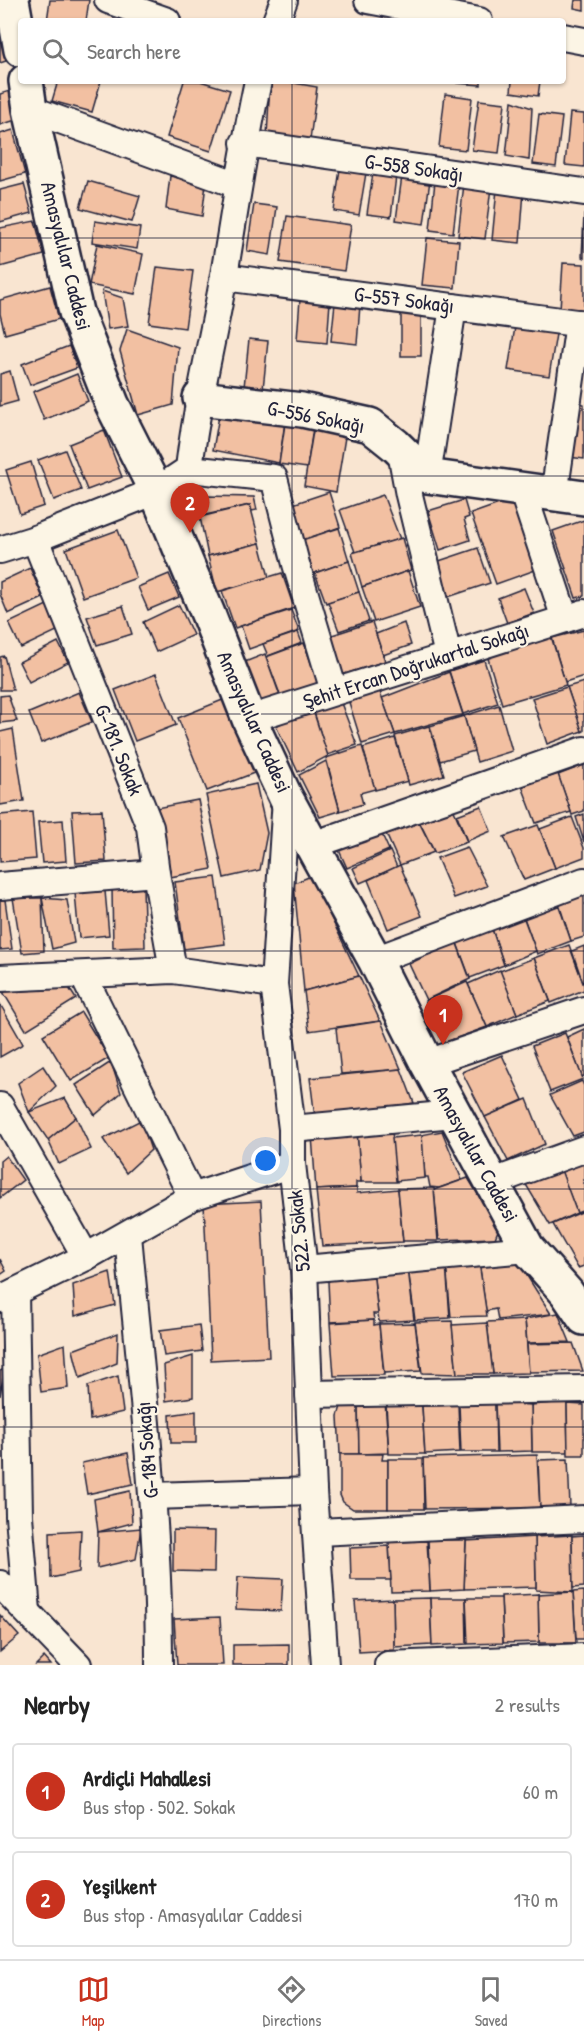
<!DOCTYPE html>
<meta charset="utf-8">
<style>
:root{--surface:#fff;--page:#f6f6f6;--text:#222;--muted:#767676;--line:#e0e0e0;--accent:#c8321e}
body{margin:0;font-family:"Patrick Hand",sans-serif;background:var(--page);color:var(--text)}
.you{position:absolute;left:266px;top:1161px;width:21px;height:21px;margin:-15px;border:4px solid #fff;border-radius:50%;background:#1a73e8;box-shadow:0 0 0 9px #1a73e833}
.badge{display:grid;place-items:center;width:39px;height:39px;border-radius:50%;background:var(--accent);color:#fff;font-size:20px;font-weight:700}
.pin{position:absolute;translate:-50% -50px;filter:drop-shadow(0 2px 3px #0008)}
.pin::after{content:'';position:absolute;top:32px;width:21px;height:18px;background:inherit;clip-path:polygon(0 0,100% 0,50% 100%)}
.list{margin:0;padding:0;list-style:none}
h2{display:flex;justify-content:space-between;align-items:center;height:78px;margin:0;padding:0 24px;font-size:26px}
h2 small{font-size:20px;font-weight:400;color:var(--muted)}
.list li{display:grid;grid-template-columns:39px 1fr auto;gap:18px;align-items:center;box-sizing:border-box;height:96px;margin:0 12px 12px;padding:0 12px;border:2px solid var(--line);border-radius:6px}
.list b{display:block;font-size:22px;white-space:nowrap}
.list p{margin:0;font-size:20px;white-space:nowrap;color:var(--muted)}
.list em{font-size:20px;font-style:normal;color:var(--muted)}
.icon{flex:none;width:33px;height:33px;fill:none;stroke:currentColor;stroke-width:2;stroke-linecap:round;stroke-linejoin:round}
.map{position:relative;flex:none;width:584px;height:1665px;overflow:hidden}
.search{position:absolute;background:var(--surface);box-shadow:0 2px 4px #0004;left:18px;right:18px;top:18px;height:66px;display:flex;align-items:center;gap:15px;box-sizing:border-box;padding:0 21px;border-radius:6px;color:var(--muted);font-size:22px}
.sheet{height:294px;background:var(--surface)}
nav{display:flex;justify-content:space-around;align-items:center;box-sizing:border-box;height:84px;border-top:2px solid var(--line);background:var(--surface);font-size:16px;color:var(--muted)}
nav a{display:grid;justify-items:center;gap:3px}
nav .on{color:var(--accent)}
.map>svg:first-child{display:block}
</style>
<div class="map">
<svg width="584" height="1665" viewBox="0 0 584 1665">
<rect width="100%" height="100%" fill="#f9e5d1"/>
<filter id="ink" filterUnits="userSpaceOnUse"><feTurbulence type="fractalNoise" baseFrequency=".0167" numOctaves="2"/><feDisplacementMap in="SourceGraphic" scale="12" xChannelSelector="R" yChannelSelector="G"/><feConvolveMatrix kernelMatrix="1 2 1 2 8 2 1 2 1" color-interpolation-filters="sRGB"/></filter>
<g filter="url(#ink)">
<g fill="#f2c0a2" stroke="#22223b" stroke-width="1.5">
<path d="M50 0H89L86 21H47Z"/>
<path d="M575 0H584V10L574 8Z"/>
<path d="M0 36 6 61 0 63Z"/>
<path d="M58 81H101L92 112 52 101Z"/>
<path d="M184 81H200L230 90 211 151 167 137Z"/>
<path d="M270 81H283L317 87 310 140 267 136Z"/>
<path d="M457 81H481V85L457 83Z"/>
<path d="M512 81H540L538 96 511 92Z"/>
<path d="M10 91 19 119 0 125V94Z"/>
<path d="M445 94 472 98 466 150 439 147Z"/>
<path d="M479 100 505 103 499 153 472 150Z"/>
<path d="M512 101 532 108 529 160 506 156Z"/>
<path d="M570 113 584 114V167L565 165Z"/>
<path d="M539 114 562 117 556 167 533 164Z"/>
<path d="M13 130 25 174 0 181V134Z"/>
<path d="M340 169 366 173 359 215 334 211Z"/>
<path d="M373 173 396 176 391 217 367 214Z"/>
<path d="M170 176 206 184 202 216 166 209Z"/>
<path d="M402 176 430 180 424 224 396 220Z"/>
<path d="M88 181 140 196 132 222 80 208Z"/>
<path d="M435 181 459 184 453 233 430 230Z"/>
<path d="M24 184 32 213 0 222V190Z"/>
<path d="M464 184 491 187 485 239 458 236Z"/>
<path d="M497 189 524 191 520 243 492 240Z"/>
<path d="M254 204 277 207 270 255 247 251Z"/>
<path d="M584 214V258L582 257Z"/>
<path d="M287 216 351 225 344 271 280 262Z"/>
<path d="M35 221 44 255 0 267V228Z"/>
<path d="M95 221 140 228 137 249 92 242Z"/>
<path d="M427 238 459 241 455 288 422 285Z"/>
<path d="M97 244 143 254 135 294 89 285Z"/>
<path d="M563 263 584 264V310L560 309Z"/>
<path d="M157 267 193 271 185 328 149 323Z"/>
<path d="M50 286 59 319 5 334 0 314V300Z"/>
<path d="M102 291 123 298 128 326 108 329Z"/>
<path d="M300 299 330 302 327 343 297 340Z"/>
<path d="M335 303 360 305 357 344 331 341Z"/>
<path d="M401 309 421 315V356H401Z"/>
<path d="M516 321 557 328 549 376 508 370Z"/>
<path d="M127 329 178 347 173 405 138 415 120 351Z"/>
<path d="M249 339 268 341 263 389 244 387Z"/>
<path d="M69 346 77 368 30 385 22 364Z"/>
<path d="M10 371 18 401 0 406V374Z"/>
<path d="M77 374 88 401 44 420 33 392Z"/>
<path d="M575 402 584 404V459L569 457Z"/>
<path d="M220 410 285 422 279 463 213 450Z"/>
<path d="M285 424 313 428 307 468 279 464Z"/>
<path d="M314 425 346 431 336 492 304 486Z"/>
<path d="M104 430 122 477 87 490 69 444Z"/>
<path d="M65 450 81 490 54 500 38 460Z"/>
<path d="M31 462 44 506 20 514 6 470Z"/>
<path d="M329 492 340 527 301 541 290 505Z"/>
<path d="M383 495 400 539 355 552 340 510Z"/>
<path d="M204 496 254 497 257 510 252 511 250 505 201 516Z"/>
<path d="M513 499 538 569 496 584 471 514Z"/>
<path d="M464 500 469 517 464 519 470 540 440 550 428 511Z"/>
<path d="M250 505 260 543 208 556 200 517Z"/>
<path d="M584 520V596L576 598 553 531Z"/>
<path d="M339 528 349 561 312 574 302 540Z"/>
<path d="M118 530 136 578 83 597 66 549Z"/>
<path d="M402 538 411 570 362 587 352 553Z"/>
<path d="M260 543 269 577 217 592 208 556Z"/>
<path d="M478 548 490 583 445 598 433 563Z"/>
<path d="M349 561 359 592 326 603 315 573Z"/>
<path d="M30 568 43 598 8 614 0 594V582Z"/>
<path d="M408 571 420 607 374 622 362 587Z"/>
<path d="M282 573 294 608 235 628 222 591Z"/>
<path d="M169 574 179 597 148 610 138 587Z"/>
<path d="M524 588 534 613 507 623 498 598Z"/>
<path d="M359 592 369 621 339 631 328 602Z"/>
<path d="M49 604 61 629 21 648 9 623Z"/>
<path d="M179 605 193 635 156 652 143 622Z"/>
<path d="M123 606 132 634 97 645 87 617Z"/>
<path d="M291 610 299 631 249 649 241 626Z"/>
<path d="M372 622 385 661 339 676 326 637Z"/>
<path d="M404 623 411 645 383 655 376 634Z"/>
<path d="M584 630V676L565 682 552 638Z"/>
<path d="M298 632 302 643 268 656 263 644Z"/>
<path d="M551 636 566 685 502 704 487 655Z"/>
<path d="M58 642 68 662 29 682 19 662Z"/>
<path d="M304 643 318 683 281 697 266 657Z"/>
<path d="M265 654 280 696 261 702 245 662Z"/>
<path d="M4 656 13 690H0V657Z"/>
<path d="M484 660 498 703 463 714 449 671Z"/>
<path d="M449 672 463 715 395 734 382 698Z"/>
<path d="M156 674 176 725 135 741 115 690Z"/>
<path d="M584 682V731L582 732 567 687Z"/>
<path d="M567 687 582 731 547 744 532 698Z"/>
<path d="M379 689 395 734 362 744 348 699Z"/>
<path d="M79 692 92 722 41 743 29 713Z"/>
<path d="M8 695 17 721 0 723V696Z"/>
<path d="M225 699 254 773 207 791 178 718Z"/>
<path d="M341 703 357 745 327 755 314 712Z"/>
<path d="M499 705 512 751 477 762 464 716Z"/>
<path d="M312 707 328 756 298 772 276 726Z"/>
<path d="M464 716 474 751 440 761 430 726Z"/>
<path d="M429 726 444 775 409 785 395 736Z"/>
<path d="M13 729 24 801 0 805V732Z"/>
<path d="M395 738 408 781 375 790 363 748Z"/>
<path d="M362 746 375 789 360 793 363 804 340 811 326 758Z"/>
<path d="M326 761 340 811 320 817 299 775Z"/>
<path d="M584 765V811L572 815 558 775Z"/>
<path d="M558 774 571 812 536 823 522 786Z"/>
<path d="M256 784 267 833 260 870 224 878 206 795Z"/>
<path d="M198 800 212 869 170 877 156 808Z"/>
<path d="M451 803 467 842 435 853 416 815Z"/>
<path d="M481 806 491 831 467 841 457 815Z"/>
<path d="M102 810 106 861 76 863 72 811Z"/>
<path d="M32 812 36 859 0 862V815Z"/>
<path d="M414 812 434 852 400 865 383 827Z"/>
<path d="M584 814V842L576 817Z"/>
<path d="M572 817 584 848V857L555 868 540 829Z"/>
<path d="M63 820 66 861 42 863 38 822Z"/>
<path d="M538 825 555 868 524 880 504 837Z"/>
<path d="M380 830 389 850 347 868 338 848Z"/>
<path d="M467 847 487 886 454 898 437 858Z"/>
<path d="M390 851 397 867 360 883 353 868Z"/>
<path d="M400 865 422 916 388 929 368 880Z"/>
<path d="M311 876 359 976 304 991 294 883Z"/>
<path d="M216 877 225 944 184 949 175 882Z"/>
<path d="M112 888H143L145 947 113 948Z"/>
<path d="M105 891 109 935 79 938 75 893Z"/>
<path d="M584 891V937L571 941 558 901Z"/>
<path d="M13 898H42L44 951 22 953Z"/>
<path d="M42 898 67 900 74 943 52 949Z"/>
<path d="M0 900H5L12 949 0 950Z"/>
<path d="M557 900 571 941 537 954 523 915Z"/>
<path d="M523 916 536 951 504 965 492 929Z"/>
<path d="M492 929 504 965 470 978 457 943Z"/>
<path d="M456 941 470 979 426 1000 409 964Z"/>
<path d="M569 945 584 985V990L551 1003 534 958Z"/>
<path d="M584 946V983H583L572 951Z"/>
<path d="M534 958 550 1001 517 1014 500 971Z"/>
<path d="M500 970 517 1014 487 1027 468 984Z"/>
<path d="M359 976 380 1021 309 1031 304 991Z"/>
<path d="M467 982 487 1027 443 1043 425 1001Z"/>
<path d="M69 988 76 999 26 1030 3 992Z"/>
<path d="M0 1004 23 1044 0 1057Z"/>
<path d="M81 1012 109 1058 71 1081 43 1035Z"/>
<path d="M381 1021 401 1069 341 1074 336 1028Z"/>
<path d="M584 1029V1076L582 1077 567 1037Z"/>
<path d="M565 1033 583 1079 550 1092 532 1046Z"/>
<path d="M502 1055 523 1100 485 1117 462 1072Z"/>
<path d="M111 1062 121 1093 95 1115 76 1085Z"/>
<path d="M43 1066 56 1086 29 1112 18 1083Z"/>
<path d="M401 1069 414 1103 315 1118 310 1078Z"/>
<path d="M582 1081 584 1086V1132L573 1136 550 1095Z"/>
<path d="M65 1098 76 1117 48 1140 29 1112Z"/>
<path d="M527 1099 545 1144 508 1161 485 1117Z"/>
<path d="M76 1117 91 1149 59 1164 48 1140Z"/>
<path d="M141 1120 151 1150 126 1173 103 1139Z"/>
<path d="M392 1131 397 1182H361L357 1134Z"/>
<path d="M442 1131 462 1180 439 1188 430 1187 428 1177H425L421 1135Z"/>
<path d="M357 1132 361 1182H356V1188L316 1190 312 1136Z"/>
<path d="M422 1135 425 1178 396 1181 392 1138Z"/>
<path d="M6 1156 23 1180 0 1198V1161Z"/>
<path d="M584 1158V1210L577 1213 560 1169Z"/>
<path d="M561 1170 577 1213 550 1225 525 1183Z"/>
<path d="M468 1178 499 1228 495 1238 439 1240 434 1190Z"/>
<path d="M357 1188V1193L398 1189 403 1242 322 1246 316 1190Z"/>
<path d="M434 1188 438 1241H403L398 1189Z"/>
<path d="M261 1201 269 1357 211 1360 204 1204Z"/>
<path d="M584 1211V1266L578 1268 553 1224Z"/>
<path d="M0 1259 6 1271 0 1275Z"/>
<path d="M517 1260 551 1314 498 1320 496 1309 486 1311 479 1262Z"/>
<path d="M479 1262 487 1316 451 1317 446 1265Z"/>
<path d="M446 1264 450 1318 415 1320 408 1268Z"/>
<path d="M408 1268 414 1320 379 1322 373 1270Z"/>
<path d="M373 1271 378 1314H373L374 1320 330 1322 328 1282 332 1276Z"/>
<path d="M110 1272 115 1305 75 1316 73 1285Z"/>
<path d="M558 1313 570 1342 527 1343 525 1319Z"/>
<path d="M374 1320V1325L379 1324 384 1375 334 1376 330 1323Z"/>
<path d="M525 1320 529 1373 493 1374 487 1322Z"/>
<path d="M452 1321 457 1374 422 1373 415 1322Z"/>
<path d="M415 1323 421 1371 384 1373 379 1324Z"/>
<path d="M487 1323 493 1374H457L452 1325Z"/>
<path d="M199 1325 202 1351 164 1356 160 1330Z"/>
<path d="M118 1333 117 1363 80 1378 73 1350Z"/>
<path d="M573 1343 583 1371 529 1372 527 1344Z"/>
<path d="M65 1344 68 1388 41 1392 37 1354Z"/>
<path d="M193 1356V1397L166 1401 164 1365Z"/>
<path d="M4 1369 0 1396V1371Z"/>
<path d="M118 1376 123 1412 90 1420 88 1386Z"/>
<path d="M358 1401 359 1454H340L338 1416 342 1403Z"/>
<path d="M358 1401 385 1402 389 1453 359 1454Z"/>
<path d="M567 1402 568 1452H532L531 1405Z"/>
<path d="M495 1403 496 1452H461L459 1405Z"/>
<path d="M495 1403 531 1405 532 1451 497 1452Z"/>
<path d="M386 1404 422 1405 425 1454H389Z"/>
<path d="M567 1404 584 1405V1455H568Z"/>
<path d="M458 1405 460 1452 425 1454 422 1406Z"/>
<path d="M196 1411V1443H171L170 1415Z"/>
<path d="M128 1453 133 1484 87 1494 82 1463Z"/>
<path d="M340 1454H383L382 1460H388V1509H353L343 1502 340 1495Z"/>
<path d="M537 1455 540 1508 425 1509 423 1458Z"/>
<path d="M388 1459H423L424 1509H388Z"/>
<path d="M568 1459 570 1507 540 1508 538 1460Z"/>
<path d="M130 1491 132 1523 98 1532 94 1499Z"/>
<path d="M141 1528 136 1559 97 1568 98 1532Z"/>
<path d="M81 1530 79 1572 51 1578 50 1532Z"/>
<path d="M173 1530 215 1531 214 1572 173 1571Z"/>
<path d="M572 1535 573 1592 536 1590 535 1537Z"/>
<path d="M584 1535V1587L573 1588 572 1536Z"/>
<path d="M535 1537 536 1587 464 1589 466 1541Z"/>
<path d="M428 1540H466L464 1589 430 1591Z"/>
<path d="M427 1541 430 1591 391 1592 389 1542Z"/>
<path d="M389 1546 391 1580H351L350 1548Z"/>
<path d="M238 1577 283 1579 281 1611 236 1609Z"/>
<path d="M584 1591V1639H576L573 1592Z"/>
<path d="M573 1592 576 1643H539L538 1594Z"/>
<path d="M538 1594 539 1642 503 1643 501 1596Z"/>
<path d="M430 1598 432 1645 394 1647 393 1599Z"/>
<path d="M430 1598H466L467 1644 432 1646Z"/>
<path d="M466 1598H501L503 1643 468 1644Z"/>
<path d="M393 1599 394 1650 359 1652 355 1601Z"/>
<path d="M0 1615 19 1636 0 1652Z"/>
<path d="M220 1617 223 1665H177L174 1619Z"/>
<path d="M289 1644V1665H233V1645Z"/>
<path d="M44 1657 51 1665H36Z"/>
</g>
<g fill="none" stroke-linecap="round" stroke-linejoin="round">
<defs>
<g id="minor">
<path d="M108 0 167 21"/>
<path d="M368 0 479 21"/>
<path d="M276 21 284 0"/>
<path d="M563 37 584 41"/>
<path d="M30 109 238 185"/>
<path d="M244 143 584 192"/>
<path d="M224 277 584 324"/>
<path d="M401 452 409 495 448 655"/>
<path d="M189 469 274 478 296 564 334 691"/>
<path d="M427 476 453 307"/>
<path d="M522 489 565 619"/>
<path d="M554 495 579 323"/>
<path d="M35 539 150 827 156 873 173 970"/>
<path d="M0 550 35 539 156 491 189 469C196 404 213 340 224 275 235 210 244 145 258 81"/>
<path d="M249 719 584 613"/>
<path d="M286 798 274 984 292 1129V1164L304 1269 313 1491 325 1665"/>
<path d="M313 845 584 750"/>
<path d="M0 886 156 873"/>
<path d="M375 960 584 881"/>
<path d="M83 975 192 1197"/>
<path d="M0 978 173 970 274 984"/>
<path d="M427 1063 584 1010"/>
<path d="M0 1106 86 1257"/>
<path d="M292 1129 454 1114"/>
<path d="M493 1182 584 1149"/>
<path d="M128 1235C141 1378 159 1521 159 1665"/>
<path d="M304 1269 528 1249"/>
<path d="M15 1292 19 1516 27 1611"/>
<path d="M0 1299 86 1257 192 1197 292 1164"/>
<path d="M309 1394 584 1389"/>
<path d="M152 1496 313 1491"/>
<path d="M318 1532 584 1519"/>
<path d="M0 1584 78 1665"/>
<path d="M388 1665 584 1657"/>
</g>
<path id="tertiary" d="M200 398 302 410 370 425 395 445 427 476 584 498"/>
<g id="secondary">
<path d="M12 0 21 50"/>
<path d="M26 81 30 109 76 312 112 404 156 491 208 614 249 719 286 798 375 960 427 1063 528 1249 567 1293 584 1318"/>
</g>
</defs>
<use href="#minor" stroke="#22223b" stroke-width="30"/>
<use href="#tertiary" stroke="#22223b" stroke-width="38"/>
<use href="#secondary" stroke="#22223b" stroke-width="38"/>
<use href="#minor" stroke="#fcf5e5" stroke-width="26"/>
<use href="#tertiary" stroke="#fcf5e5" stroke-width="33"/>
<use href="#secondary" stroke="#fcf5e5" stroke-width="33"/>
</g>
</g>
<path fill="none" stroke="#22223b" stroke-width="1.5" stroke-opacity="0.55" d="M292 0V21M292 81V1665M0 238H584M0 476H584M0 714H584M0 951H584M0 1189H584M0 1427H584"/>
<g text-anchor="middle" stroke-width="4.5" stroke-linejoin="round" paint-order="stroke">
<g font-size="21" fill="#22223b" stroke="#fcf5e5">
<text transform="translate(414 168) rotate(8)" y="7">G-558 Sokağı</text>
<text transform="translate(66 256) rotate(76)" y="7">Amasyalılar Caddesi</text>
<text transform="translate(404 300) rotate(7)" y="7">G-557 Sokağı</text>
<text transform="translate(316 417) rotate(11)" y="7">G-556 Sokağı</text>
<text transform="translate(416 666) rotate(-18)" y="7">Şehit Ercan Doğrukartal Sokağı</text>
<text transform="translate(254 722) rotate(66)" y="7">Amasyalılar Caddesi</text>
<text transform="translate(119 750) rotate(68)" y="7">G-181. Sokak</text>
<text transform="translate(476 1154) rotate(61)" y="7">Amasyalılar Caddesi</text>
<text transform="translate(299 1231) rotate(-96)" y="7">522. Sokak</text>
<text transform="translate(147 1450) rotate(-95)" y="7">G-184 Sokağı</text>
</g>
</g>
</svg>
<div class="you"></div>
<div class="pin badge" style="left:443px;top:1045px">1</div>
<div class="pin badge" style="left:190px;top:533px">2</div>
<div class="search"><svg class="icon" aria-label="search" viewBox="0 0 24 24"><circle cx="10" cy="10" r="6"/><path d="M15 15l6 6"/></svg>Search here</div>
</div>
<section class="sheet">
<h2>Nearby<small>2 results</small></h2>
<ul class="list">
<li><span class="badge">1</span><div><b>Ardiçli Mahallesi</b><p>Bus stop · 502. Sokak</p></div><em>60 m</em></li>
<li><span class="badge">2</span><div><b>Yeşilkent</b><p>Bus stop · Amasyalılar Caddesi</p></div><em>170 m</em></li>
</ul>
</section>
<nav>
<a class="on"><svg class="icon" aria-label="map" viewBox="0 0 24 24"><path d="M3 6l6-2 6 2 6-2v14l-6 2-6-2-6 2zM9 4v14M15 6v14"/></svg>Map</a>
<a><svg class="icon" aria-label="directions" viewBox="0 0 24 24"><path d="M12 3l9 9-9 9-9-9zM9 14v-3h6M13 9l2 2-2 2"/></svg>Directions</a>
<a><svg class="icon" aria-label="saved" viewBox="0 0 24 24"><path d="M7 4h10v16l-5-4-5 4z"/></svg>Saved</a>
</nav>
